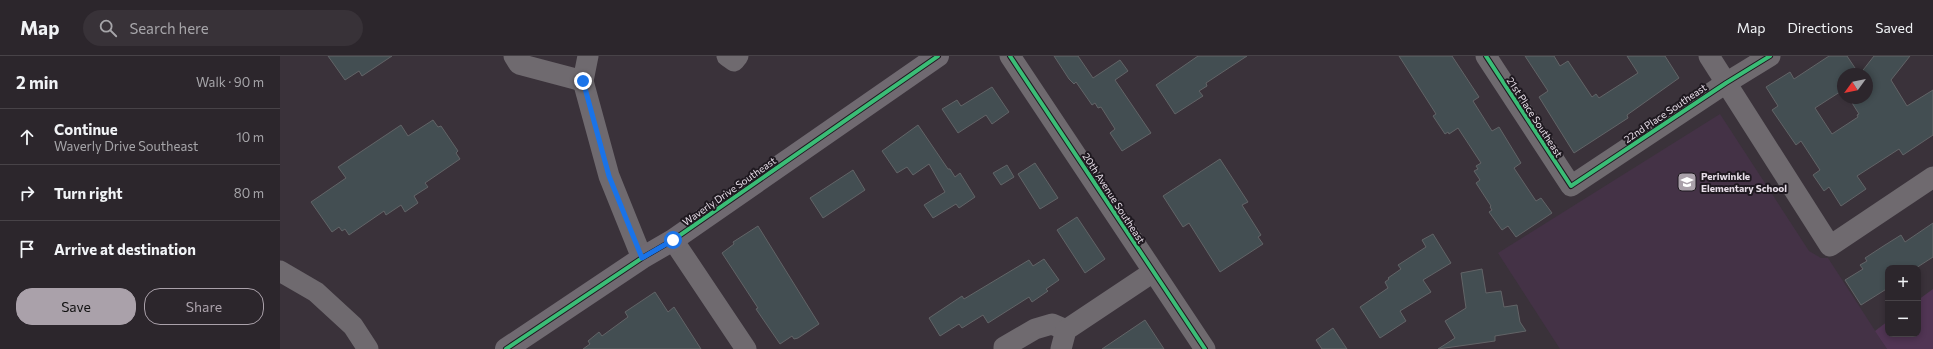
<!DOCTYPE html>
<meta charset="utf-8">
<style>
:root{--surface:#2c262c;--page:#383238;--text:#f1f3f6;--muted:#a6a5a9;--line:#484348;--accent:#aaa1aa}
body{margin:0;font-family:Commissioner,sans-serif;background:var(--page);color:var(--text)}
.controls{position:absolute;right:12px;bottom:12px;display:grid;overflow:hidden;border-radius:8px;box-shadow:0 2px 6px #0003}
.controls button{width:36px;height:36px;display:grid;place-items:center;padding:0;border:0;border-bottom:1px solid var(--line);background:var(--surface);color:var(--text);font:20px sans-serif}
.compass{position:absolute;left:1557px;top:12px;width:36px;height:36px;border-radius:50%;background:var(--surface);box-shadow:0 2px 6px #0003;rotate:237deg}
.stop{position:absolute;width:12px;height:12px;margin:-9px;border:3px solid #1a73e8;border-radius:50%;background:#fff}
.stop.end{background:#1a73e8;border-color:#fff;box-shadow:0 1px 4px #0008}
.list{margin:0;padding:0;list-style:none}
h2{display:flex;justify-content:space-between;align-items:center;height:52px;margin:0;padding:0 16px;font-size:17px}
h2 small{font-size:13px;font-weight:400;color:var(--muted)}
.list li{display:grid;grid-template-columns:26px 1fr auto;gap:12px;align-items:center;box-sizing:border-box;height:56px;padding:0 16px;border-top:1px solid var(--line)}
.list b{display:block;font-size:15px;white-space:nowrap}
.list p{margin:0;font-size:13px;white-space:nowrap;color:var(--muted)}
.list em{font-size:13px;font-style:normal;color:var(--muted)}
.actions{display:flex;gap:8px;padding:12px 16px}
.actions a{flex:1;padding:9px 0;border:1px solid var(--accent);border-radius:16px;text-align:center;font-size:14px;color:var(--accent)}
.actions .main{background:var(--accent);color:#111}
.icon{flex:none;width:22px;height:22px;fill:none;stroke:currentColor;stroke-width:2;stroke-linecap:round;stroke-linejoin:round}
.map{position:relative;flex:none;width:1653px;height:293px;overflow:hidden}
header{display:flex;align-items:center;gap:24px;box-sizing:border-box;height:56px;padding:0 20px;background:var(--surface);border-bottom:1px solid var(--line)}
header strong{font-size:19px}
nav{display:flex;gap:22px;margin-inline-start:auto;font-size:14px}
.search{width:280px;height:36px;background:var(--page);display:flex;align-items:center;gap:10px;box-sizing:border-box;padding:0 14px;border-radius:22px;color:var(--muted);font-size:15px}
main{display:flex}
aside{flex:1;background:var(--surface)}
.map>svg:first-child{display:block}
</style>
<header>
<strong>Map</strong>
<div class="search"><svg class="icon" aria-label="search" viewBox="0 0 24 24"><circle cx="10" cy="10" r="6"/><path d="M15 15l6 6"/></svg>Search here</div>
<nav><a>Map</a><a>Directions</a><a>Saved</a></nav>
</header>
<main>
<aside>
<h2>2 min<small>Walk · 90 m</small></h2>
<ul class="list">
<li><svg class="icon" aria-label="ahead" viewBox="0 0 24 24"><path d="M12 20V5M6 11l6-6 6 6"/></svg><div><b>Continue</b><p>Waverly Drive Southeast</p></div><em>10 m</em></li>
<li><svg class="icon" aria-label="right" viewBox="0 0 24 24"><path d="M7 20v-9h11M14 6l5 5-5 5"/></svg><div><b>Turn right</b></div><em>80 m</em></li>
<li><svg class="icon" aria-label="arrive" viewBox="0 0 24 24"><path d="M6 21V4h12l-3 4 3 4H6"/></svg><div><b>Arrive at destination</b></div></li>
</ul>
<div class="actions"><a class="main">Save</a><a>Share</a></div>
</aside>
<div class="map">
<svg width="1653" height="293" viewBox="0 0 1653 293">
<rect width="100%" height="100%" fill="#3a323a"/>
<path fill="#443246" d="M1440 58 1529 195 1541 202H1548L1607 293H1280L1218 197Z"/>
<path fill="#513554" d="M1653 233V293H1607L1595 275 1608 265V278H1638V244Z"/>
<g fill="#434e52" stroke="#626467">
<path d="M48 0H112L82 20 79 15 65 24Z"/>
<path d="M774 0H798L813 22 840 4 848 15 835 24 871 77 842 95 830 77 835 73 821 51 818 52 815 47 812 49 796 26 794 28 789 23Z"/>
<path d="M918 0H967L926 27 927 30 919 35 923 40 895 58 876 29Z"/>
<path d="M1119 0H1172L1199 41 1193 45 1212 75 1219 71 1241 107 1234 112 1256 145 1261 142 1272 157 1236 181 1228 170 1222 174 1209 156 1212 154 1210 151 1211 150 1196 127 1200 124 1194 115 1198 113 1196 110 1201 107 1178 72 1169 78 1168 76 1165 78 1153 60 1156 58Z"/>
<path d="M1245 0H1274L1280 10 1288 5 1312 41 1316 38 1319 42 1358 17 1347 0H1385L1399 22 1347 59 1348 62 1294 97 1259 41 1268 35Z"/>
<path d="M1549 0H1567L1579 18H1563V34L1535 52 1552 78 1578 61 1577 59 1579 58 1569 42H1587V18H1580L1594 0H1630L1611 24 1627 50 1653 34V79L1623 99 1619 93 1577 120 1586 133 1561 150 1549 131 1544 135 1533 119 1540 114 1521 85 1516 89 1492 54 1498 50 1486 31 1510 16 1514 23Z"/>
<path d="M712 31 729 56 712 68 706 59 678 77 662 53 677 44 681 50Z"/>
<path d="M153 64 158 71 161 70 178 95 176 97 180 103 145 127 148 131 134 140 138 147 125 156 121 149 106 159 104 155 69 179 65 173 62 175 59 171 52 176 31 146 66 122 58 111 121 69 128 80Z"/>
<path d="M638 69 668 113H670L675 121 680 117 695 141 679 152 676 148 653 162 644 149 665 136 649 108 633 119 627 111 617 117 602 95Z"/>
<path d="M940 103 968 146 962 149 981 179 978 181 983 188 940 216 909 167 903 171 883 140Z"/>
<path d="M755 107 778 142 760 153 738 118Z"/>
<path d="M727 109 734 121 721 129 713 117Z"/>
<path d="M573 114 585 134 543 162 530 142Z"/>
<path d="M797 161 825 203 805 217 777 174Z"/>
<path d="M1653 167V201L1636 212H1608V232L1581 249 1565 224 1583 213 1580 209 1587 205 1585 202 1605 189 1621 179 1625 186Z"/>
<path d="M478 170 539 268 518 282 514 283 512 280 500 288 476 253 478 252 442 197 454 188 453 186Z"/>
<path d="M1153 178 1171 207 1143 224 1151 236 1120 255 1126 265 1100 282 1080 251 1108 232 1105 226 1109 223 1108 222 1121 213 1118 209 1146 191 1142 184Z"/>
<path d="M764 203 779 224 766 233 768 235 752 246 749 241 708 267 703 259 682 272 679 268 660 280 649 262 682 240 684 243 749 204 753 210Z"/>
<path d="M1202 213 1206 237 1221 235 1224 251 1237 249 1240 266 1246 275 1215 280V285L1158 293 1175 282 1165 265 1186 252 1181 217Z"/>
<path d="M375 236 388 256 394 251 421 293H303L310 288 308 285 319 276 322 280 348 261 345 256Z"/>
<path d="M865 264 884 293H822Z"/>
<path d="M1053 272 1067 293H1042L1036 284Z"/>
</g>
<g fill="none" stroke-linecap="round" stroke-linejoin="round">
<g stroke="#6f6a6f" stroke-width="21">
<path d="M234 0 239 8 303 25"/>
<path d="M308 0 303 25 329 120 362 202"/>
<path d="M447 0 454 5 458 0"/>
<path d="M730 0 925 293"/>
<path d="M1206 0 1291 130 1446 27 1490 0"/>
<path d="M1429 0 1550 190 1653 121"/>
<path d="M393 184 466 293"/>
<path d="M0 215 36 236 73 270 88 293"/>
<path d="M724 293V291L755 273 772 268 786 274"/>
<path d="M781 293 786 274 873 216"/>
</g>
<path stroke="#706a71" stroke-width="22" d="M226 293 362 202 393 184 658 0"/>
<defs>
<g id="cycleway">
<path d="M730 0 925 293"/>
<path d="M1206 0 1291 130 1446 27 1490 0"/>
<path d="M226 293 362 202 393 184 658 0"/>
</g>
</defs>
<use href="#cycleway" stroke="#1f1920" stroke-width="6"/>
<use href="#cycleway" stroke="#3abd76" stroke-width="4"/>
</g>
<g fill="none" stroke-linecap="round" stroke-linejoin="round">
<path stroke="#1a73e8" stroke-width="5" d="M303 25 329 120 362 202 393 184"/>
</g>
<defs>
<symbol id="school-square" viewBox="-11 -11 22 22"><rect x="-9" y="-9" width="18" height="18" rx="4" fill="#aaa1aa" stroke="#1f1920"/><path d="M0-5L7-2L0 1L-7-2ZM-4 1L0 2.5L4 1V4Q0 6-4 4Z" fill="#fff"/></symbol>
</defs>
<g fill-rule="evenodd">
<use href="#school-square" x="1396" y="115" width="22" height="22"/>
</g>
<g text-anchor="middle" stroke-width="4" stroke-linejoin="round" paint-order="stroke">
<g font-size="10" fill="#e6dde7" stroke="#1f1920">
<text transform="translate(1385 57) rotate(-34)" y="4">22nd Place Southeast</text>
<text transform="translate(1255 61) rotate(57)" y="4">21st Place Southeast</text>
<text transform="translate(449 135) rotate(-35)" y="4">Waverly Drive Southeast</text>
<text transform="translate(834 142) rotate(57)" y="4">20th Avenue Southeast</text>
</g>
<g font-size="10" font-weight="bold" fill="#e6dde7" stroke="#1f1920" text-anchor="start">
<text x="1421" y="124">Periwinkle<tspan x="1421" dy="12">Elementary School</tspan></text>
</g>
</g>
</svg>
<div class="controls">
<button>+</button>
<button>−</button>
</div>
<svg class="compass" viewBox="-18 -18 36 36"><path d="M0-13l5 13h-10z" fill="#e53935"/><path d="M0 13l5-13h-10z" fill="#a6a5a9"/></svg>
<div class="stop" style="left:393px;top:184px"></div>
<div class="stop end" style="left:303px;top:25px"></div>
</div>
</main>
